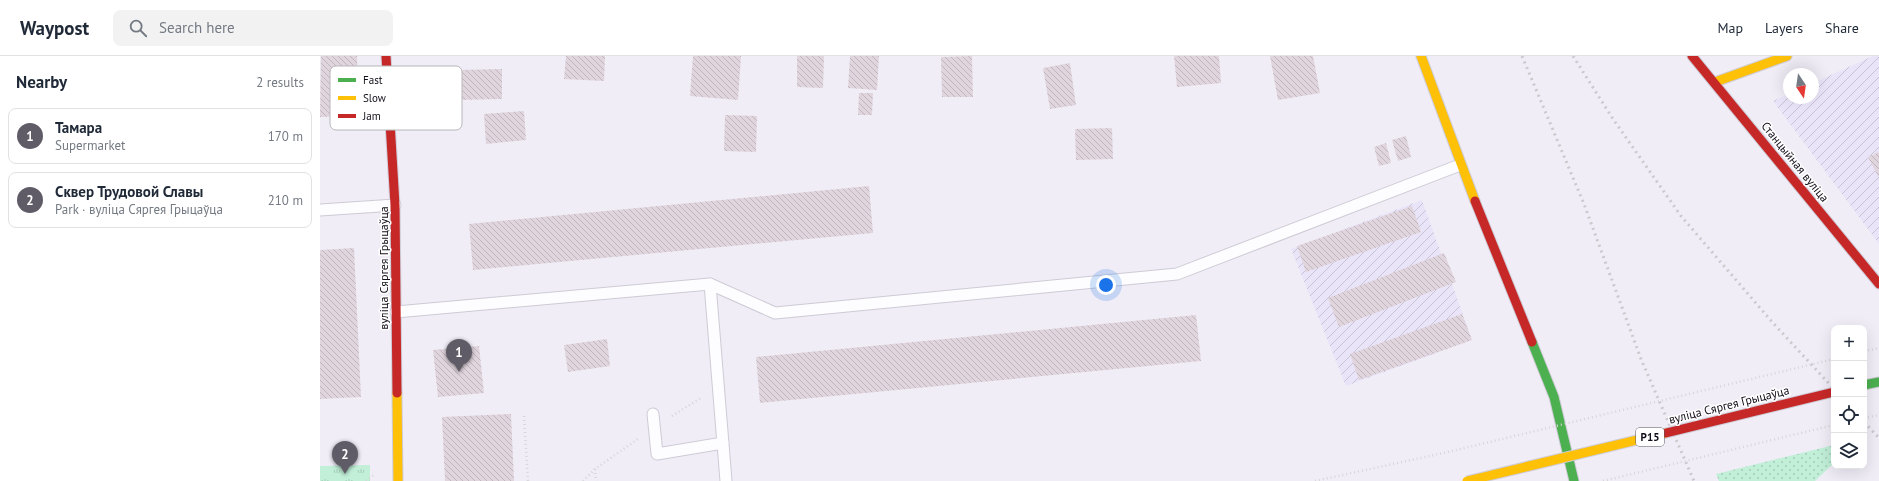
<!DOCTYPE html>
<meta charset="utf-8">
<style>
:root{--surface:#fff;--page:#f2f2f3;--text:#1f2937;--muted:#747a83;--line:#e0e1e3;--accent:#605c67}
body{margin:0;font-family:"PT Sans",sans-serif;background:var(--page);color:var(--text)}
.controls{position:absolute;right:12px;bottom:12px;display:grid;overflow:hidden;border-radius:8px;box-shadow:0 4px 16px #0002}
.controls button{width:36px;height:36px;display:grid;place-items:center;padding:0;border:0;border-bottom:1px solid var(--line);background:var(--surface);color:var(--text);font:20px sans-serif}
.compass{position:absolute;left:1463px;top:12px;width:36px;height:36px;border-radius:50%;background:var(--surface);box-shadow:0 4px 16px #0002;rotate:167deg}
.you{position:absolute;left:786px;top:229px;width:14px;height:14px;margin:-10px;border:3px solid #fff;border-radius:50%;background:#1a73e8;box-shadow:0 0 0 6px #1a73e833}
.badge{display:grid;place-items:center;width:26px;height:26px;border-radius:50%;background:var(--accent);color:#fff;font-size:13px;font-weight:700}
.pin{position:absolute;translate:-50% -33px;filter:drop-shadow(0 1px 2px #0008)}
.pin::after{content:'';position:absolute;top:21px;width:14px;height:12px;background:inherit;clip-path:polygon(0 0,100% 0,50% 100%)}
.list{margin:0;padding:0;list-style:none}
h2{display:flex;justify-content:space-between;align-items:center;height:52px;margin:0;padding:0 16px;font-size:17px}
h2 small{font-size:13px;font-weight:400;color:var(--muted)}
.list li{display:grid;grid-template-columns:26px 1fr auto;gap:12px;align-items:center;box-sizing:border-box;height:56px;margin:0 8px 8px;padding:0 8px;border:1px solid var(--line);border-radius:8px}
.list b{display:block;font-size:15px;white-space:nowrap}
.list p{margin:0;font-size:13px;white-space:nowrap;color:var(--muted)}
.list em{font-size:13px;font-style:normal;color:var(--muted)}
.icon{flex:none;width:22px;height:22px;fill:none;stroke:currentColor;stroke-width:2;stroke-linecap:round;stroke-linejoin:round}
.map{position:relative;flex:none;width:1559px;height:425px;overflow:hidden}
header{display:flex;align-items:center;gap:24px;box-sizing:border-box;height:56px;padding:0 20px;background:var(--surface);border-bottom:1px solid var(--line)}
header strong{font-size:19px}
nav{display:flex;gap:22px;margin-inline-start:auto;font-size:14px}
.search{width:280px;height:36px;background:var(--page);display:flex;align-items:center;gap:10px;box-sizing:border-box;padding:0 14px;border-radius:8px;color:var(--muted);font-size:15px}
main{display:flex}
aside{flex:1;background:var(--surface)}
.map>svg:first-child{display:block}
</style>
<header>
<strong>Waypost</strong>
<div class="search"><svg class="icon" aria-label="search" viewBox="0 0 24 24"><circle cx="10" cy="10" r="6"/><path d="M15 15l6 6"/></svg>Search here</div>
<nav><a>Map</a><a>Layers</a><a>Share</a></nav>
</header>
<main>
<aside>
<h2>Nearby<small>2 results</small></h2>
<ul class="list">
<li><span class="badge">1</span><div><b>Тамара</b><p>Supermarket</p></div><em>170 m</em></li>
<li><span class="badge">2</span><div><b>Сквер Трудовой Славы</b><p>Park · вуліца Сяргея Грыцаўца</p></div><em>210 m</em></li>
</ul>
</aside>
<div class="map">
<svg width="1559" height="425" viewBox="0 0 1559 425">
<defs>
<pattern id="industrial-furrows" width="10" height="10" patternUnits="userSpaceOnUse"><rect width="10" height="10" fill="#eae4f9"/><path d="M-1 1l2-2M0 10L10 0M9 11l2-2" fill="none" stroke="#c8c2d5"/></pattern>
<pattern id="grass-dots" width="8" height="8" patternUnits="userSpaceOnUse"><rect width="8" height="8" fill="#c1efd8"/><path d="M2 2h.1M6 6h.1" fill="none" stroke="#a5ccb9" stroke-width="1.8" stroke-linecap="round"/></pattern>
<pattern id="park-tufts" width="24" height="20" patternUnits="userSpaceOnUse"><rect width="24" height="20" fill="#c1efd8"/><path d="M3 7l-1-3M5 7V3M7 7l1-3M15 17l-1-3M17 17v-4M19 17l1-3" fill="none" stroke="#a5ccb9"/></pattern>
<pattern id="building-back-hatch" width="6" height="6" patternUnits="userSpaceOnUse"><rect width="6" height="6" fill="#e1d5dd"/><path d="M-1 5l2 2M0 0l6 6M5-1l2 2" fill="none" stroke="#c0b6bd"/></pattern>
</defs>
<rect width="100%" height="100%" fill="#f0edf7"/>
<g fill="url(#industrial-furrows)">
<path d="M1553 0H1559V188L1453 45 1469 38V42H1493V27Z"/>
<path d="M1102 144 1152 284 1026 330 971 193Z"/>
</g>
<path fill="url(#grass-dots)" d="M1514 389V407L1495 425H1399L1396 418Z"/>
<path fill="url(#park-tufts)" d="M50 409V425H0V410Z"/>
<g fill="url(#building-back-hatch)">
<path d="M1 0H37L39 60 0 61Z"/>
<path d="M246 0H285L284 25 244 23Z"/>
<path d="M373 0H421L418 44 370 40Z"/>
<path d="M477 0H504L503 32 477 31Z"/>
<path d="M530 0H559L557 34 528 32Z"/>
<path d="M652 0 653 41H622L621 1Z"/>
<path d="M854 0H899L901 27 857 31Z"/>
<path d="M950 0H993L1000 37 958 44Z"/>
<path d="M750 7 756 49 730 53 723 12Z"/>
<path d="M182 13V43L138 44 137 14Z"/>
<path d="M539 37H553L552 59H538Z"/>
<path d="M204 55 206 84 166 88 164 58Z"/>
<path d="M405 59 437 60 436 96 404 95Z"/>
<path d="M792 72 793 103 756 104 755 73Z"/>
<path d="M1086 80 1091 101 1078 105 1072 84Z"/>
<path d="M1066 87 1071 107 1059 110 1054 91Z"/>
<path d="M1559 96V122L1548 101Z"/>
<path d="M549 130 553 177 153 214 149 168Z"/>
<path d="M1092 150 1101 176 986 216 977 190Z"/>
<path d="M34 192 41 341 0 343V194Z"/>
<path d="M1124 197 1136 226 1019 271 1008 242Z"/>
<path d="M1142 258 1152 284 1039 324 1030 298Z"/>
<path d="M876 259 881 305 440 347 436 301Z"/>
<path d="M287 283 290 310 248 316 244 289Z"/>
<path d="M159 290 164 337 118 341 113 294Z"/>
<path d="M191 358 194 425H125L122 361Z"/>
</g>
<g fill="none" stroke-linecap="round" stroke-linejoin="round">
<defs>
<g id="lane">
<path d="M0 154 75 149"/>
<path d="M390 228 406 425"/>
<path d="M76 256 390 228 455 257 857 218 1140 109"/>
<path d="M333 358 337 398 403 387"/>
</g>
<g id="fast">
<path d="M1212 286 1234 341 1254 425"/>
<path d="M1544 329 1559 326"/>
</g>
<g id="slow">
<path d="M1101 0 1155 145"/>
<path d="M1395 26 1467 0"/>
<path d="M77 337 78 425"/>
</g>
<g id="jam">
<path d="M66 0 75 149 77 337"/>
<path d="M1372 0 1559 228"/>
<path d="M1155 145 1212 286"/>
</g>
</defs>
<use href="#lane" stroke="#cecbd5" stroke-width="13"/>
<use href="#fast" stroke="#cecbd5" stroke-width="11"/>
<use href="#slow" stroke="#cecbd5" stroke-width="11"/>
<use href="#jam" stroke="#cecbd5" stroke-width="11"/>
<g stroke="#d6d5d8" stroke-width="2.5" stroke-dasharray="1 3" stroke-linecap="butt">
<path d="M1544 295 1559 292"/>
<path d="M204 360 208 425"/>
<path d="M352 360 381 342"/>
<path d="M1544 362 1559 359"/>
<path d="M275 413 276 425"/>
<path d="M46 425 55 418"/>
<path d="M263 425 275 413 318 383"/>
<path d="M995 425 1128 396"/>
</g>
<use href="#lane" stroke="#fdfcfe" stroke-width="11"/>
<use href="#fast" stroke="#4caf50" stroke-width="9"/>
<use href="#slow" stroke="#ffc107" stroke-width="9"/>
<use href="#jam" stroke="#c62828" stroke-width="9"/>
<g stroke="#cbc9cc" stroke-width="3" stroke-dasharray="2 4" stroke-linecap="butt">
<path d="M1202 0 1264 148 1321 303 1374 425"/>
<path d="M1253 0 1293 63 1361 160 1453 267 1514 333"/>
<path d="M1544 366 1559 382"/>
</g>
<defs>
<path id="slow-bridge" d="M1147 425 1346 377"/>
<path id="jam-bridge" d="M1346 377 1514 336"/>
</defs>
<use href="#slow-bridge" stroke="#cecbd5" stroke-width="11" stroke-linecap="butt"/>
<use href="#jam-bridge" stroke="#cecbd5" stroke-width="11" stroke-linecap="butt"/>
<g stroke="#d6d5d8" stroke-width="2.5" stroke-dasharray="1 3" stroke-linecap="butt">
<path d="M1128 396 1514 303"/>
<path d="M1283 425 1514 369"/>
</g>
<use href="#slow-bridge" stroke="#ffc107" stroke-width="9"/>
<use href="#jam-bridge" stroke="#c62828" stroke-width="9"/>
</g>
<g text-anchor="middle" stroke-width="3" stroke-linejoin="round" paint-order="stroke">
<rect fill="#fff" stroke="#59565e" stroke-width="1" x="1316" y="372" width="28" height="18" rx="3"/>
<g font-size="11" font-weight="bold" fill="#120e19">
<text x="1330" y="385">Р15</text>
</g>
<g font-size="12" fill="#120e19" stroke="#fff">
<text transform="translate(1475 106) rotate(51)" y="4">Станцыйная вуліца</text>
<text transform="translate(64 212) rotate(-90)" y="4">вуліца Сяргея Грыцаўца</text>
<text transform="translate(1409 349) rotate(-14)" y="4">вуліца Сяргея Грыцаўца</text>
</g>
</g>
<rect x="10" y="10" width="132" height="64" rx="6" fill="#fff" stroke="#b8b7ba" stroke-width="1"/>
<rect x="18" y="22" width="18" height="4" fill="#4caf50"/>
<rect x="18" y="40" width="18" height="4" fill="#ffc107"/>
<rect x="18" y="58" width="18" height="4" fill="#c62828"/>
<g font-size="11" fill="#120e19">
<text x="43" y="28">Fast</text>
<text x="43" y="46">Slow</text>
<text x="43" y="64">Jam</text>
</g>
</svg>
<div class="controls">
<button>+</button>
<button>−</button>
<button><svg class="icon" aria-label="locate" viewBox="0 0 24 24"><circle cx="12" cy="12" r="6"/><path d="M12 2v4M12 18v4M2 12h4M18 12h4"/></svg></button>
<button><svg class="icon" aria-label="layers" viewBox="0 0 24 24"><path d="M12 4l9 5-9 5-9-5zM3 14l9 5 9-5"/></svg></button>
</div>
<svg class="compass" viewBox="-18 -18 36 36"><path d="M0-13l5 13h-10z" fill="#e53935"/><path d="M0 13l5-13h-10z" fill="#747a83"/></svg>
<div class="you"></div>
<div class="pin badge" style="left:139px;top:316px">1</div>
<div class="pin badge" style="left:25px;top:418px">2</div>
</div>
</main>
